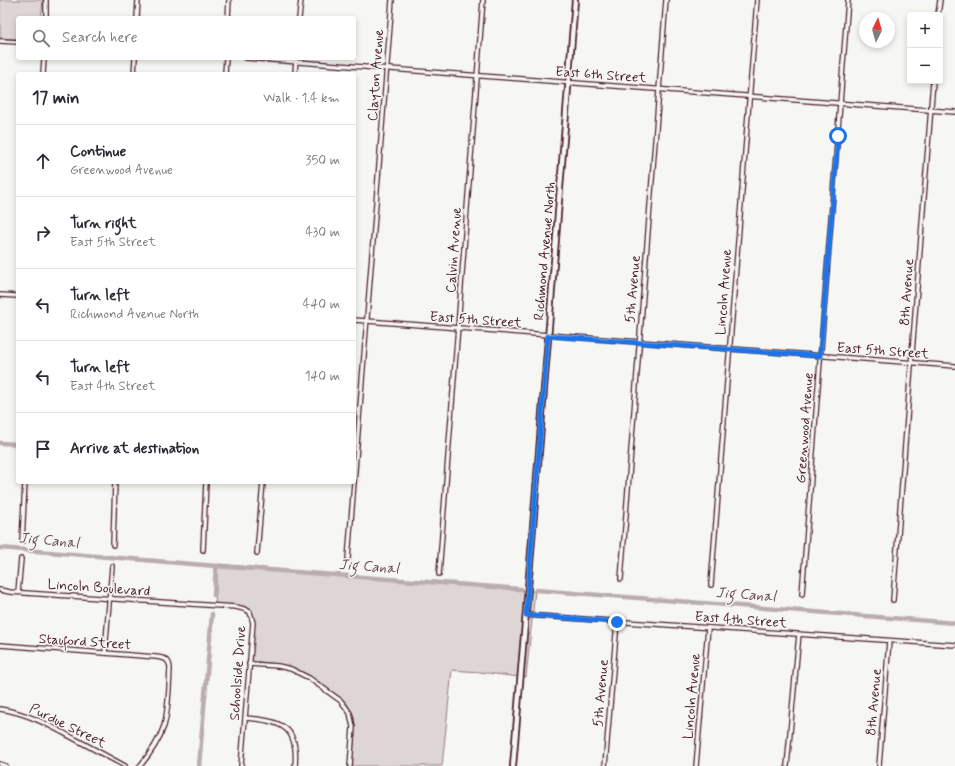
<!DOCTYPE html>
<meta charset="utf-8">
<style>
:root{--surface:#fff;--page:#f2f2f3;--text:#2b2b33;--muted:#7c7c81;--line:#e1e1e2}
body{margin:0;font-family:Mynerve,sans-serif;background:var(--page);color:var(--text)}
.controls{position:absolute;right:12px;top:12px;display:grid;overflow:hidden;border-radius:4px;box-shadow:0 2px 6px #0003}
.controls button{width:36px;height:36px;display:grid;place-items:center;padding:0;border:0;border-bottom:1px solid var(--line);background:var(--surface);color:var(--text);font:20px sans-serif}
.compass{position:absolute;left:859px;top:12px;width:36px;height:36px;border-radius:50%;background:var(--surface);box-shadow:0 2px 6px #0003;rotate:5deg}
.stop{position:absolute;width:12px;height:12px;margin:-9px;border:3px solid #1a73e8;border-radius:50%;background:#fff}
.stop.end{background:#1a73e8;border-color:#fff;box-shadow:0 1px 4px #0008}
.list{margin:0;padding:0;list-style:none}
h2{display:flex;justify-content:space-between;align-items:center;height:52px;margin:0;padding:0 16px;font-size:17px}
h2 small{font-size:13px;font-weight:400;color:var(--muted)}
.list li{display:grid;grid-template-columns:26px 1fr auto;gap:12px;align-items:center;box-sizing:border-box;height:72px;padding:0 16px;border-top:1px solid var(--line)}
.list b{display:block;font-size:15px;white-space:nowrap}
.list p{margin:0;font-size:13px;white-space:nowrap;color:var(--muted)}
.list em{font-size:13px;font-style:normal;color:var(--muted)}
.icon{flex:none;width:22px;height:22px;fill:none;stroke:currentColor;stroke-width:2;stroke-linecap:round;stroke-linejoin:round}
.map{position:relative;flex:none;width:955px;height:766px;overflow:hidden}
.search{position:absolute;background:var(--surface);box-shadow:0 2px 6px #0003;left:16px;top:16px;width:340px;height:44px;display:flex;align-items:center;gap:10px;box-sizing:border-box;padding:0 14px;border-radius:4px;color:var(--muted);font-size:15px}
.panel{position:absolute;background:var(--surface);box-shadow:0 2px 6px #0003;left:16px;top:72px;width:340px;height:412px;border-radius:4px}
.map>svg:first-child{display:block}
</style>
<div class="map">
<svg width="955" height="766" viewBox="0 0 955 766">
<rect width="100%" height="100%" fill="#f6f6f2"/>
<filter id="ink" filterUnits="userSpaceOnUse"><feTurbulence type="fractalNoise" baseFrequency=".025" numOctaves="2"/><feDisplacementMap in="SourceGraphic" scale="8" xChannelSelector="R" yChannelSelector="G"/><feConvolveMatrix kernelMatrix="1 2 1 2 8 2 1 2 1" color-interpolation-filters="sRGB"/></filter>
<g filter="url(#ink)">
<g fill="#ddd6d5" stroke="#947a80">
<path d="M0 0H43L41 18H18L17 39 0 38Z"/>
<path d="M218 564 526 591 519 677 480 672 452 670 442 766H352L355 734 354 718 347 703 320 683 306 674 292 668 279 664 252 661 253 614 249 608 243 606 215 604Z"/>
<path d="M530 591H535L526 677H523Z"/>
</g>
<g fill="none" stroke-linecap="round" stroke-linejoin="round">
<g stroke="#bbadae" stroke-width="4.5">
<path d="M0 443 18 444"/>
<path d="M0 548 216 566"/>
<path d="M536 590 955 623"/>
<path d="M214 595 216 566 521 589"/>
<path d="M199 766 212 614"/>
</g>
<defs>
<g id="minor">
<path d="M938 15 940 0"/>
<path d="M46 18V0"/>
<path d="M137 18 138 0"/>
<path d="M228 18 229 0"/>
<path d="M299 18 301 0"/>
<path d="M0 41 18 42"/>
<path d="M246 58 955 112"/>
<path d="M43 74 44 58"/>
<path d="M134 74 135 58"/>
<path d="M225 74 226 58"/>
<path d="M295 74 296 58"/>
<path d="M0 295 18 296"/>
<path d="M354 320 955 366"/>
<path d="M22 541 25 482"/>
<path d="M113 545 115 482"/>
<path d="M203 550 206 482"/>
<path d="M257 553 263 482"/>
<path d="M348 559 392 0"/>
<path d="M439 574 483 0"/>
<path d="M621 579 666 0"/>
<path d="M711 585 757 0"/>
<path d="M0 590 10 592 236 607 244 609 250 612 253 623 241 766"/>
<path d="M18 592 21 559"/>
<path d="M802 594 848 0"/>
<path d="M893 600 933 81"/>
<path d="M526 615 955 645"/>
<path d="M0 645 156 657C165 658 169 659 170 668 169 687 169 708 164 726 159 741 150 754 140 766"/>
<path d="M105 653 112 566"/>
<path d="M249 664 278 666 291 669 309 678 341 701 350 713 353 727 350 766"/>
<path d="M0 709C28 713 51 726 75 739 92 748 108 757 125 766"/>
<path d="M245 718C280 721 299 725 295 766"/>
<path d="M0 764 6 766"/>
<path d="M605 766 617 622"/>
<path d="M696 766 708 628"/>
<path d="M787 766 799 634"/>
<path d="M879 766 889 641"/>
</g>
<path id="tertiary" d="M513 766 531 552 575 0"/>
</defs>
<use href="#minor" stroke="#4a1f2b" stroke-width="6"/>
<use href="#tertiary" stroke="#4a1f2b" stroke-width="8"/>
<use href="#minor" stroke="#f6f6f2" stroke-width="3.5"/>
<use href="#tertiary" stroke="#f6f6f2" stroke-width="4.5"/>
</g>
</g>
<g fill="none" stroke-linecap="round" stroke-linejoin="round" filter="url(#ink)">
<path stroke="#1a73e8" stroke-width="5" d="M617 622 526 615 548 336 820 356 838 136"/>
</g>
<g text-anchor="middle" stroke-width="3" stroke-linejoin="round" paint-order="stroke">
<g font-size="14" fill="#4a1f2b" stroke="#f6f6f2">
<text transform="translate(601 74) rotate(4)" y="5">East 6th Street</text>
<text transform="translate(375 75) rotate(-86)" y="5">Clayton Avenue</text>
<text transform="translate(453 250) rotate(-86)" y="5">Calvin Avenue</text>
<text transform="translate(544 251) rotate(-85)" y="5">Richmond Avenue North</text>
<text transform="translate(632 289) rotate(-85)" y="5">5th Avenue</text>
<text transform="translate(723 292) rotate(-86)" y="5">Lincoln Avenue</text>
<text transform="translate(906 292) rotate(-86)" y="5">8th Avenue</text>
<text transform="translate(476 319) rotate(4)" y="5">East 5th Street</text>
<text transform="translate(883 350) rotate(4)" y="5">East 5th Street</text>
<text transform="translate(804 428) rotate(-86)" y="5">Greenwood Avenue</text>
<text transform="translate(99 587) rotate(4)" y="5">Lincoln Boulevard</text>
<text transform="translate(741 619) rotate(4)" y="5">East 4th Street</text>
<text transform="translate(85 641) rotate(4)" y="5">Stauford Street</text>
<text transform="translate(237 673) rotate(-86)" y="5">Schoolside Drive</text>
<text transform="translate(600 693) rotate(-85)" y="5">5th Avenue</text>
<text transform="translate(691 696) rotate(-85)" y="5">Lincoln Avenue</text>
<text transform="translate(873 702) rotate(-85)" y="5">8th Avenue</text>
<text transform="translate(68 725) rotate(26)" y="5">Purdue Street</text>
</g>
<g font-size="15" font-style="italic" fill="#6c4a52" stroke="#f6f6f2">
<text transform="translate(49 540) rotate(5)" y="5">Jig Canal</text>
<text transform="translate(369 566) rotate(4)" y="5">Jig Canal</text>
<text transform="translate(746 594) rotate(4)" y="5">Jig Canal</text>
</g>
</g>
</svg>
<div class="controls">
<button>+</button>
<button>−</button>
</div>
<svg class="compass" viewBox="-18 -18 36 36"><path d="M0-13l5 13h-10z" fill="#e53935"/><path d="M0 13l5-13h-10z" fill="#7c7c81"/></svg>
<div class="stop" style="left:838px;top:136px"></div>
<div class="stop end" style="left:617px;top:622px"></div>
<div class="search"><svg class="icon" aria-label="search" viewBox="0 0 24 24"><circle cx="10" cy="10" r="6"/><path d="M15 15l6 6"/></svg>Search here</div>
<section class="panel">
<h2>17 min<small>Walk · 1.4 km</small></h2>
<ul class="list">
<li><svg class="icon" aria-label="ahead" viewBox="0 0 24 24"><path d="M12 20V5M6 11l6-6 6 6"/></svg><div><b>Continue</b><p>Greenwood Avenue</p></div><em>350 m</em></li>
<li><svg class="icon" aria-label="right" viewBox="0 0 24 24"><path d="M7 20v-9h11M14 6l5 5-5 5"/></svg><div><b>Turn right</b><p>East 5th Street</p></div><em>430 m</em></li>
<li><svg class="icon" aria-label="left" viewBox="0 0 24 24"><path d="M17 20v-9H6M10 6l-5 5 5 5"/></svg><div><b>Turn left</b><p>Richmond Avenue North</p></div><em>440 m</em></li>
<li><svg class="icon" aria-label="left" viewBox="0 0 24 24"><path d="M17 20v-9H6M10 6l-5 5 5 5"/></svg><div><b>Turn left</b><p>East 4th Street</p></div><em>140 m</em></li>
<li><svg class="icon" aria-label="arrive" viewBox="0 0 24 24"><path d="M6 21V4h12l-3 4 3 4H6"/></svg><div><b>Arrive at destination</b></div></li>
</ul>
</section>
</div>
